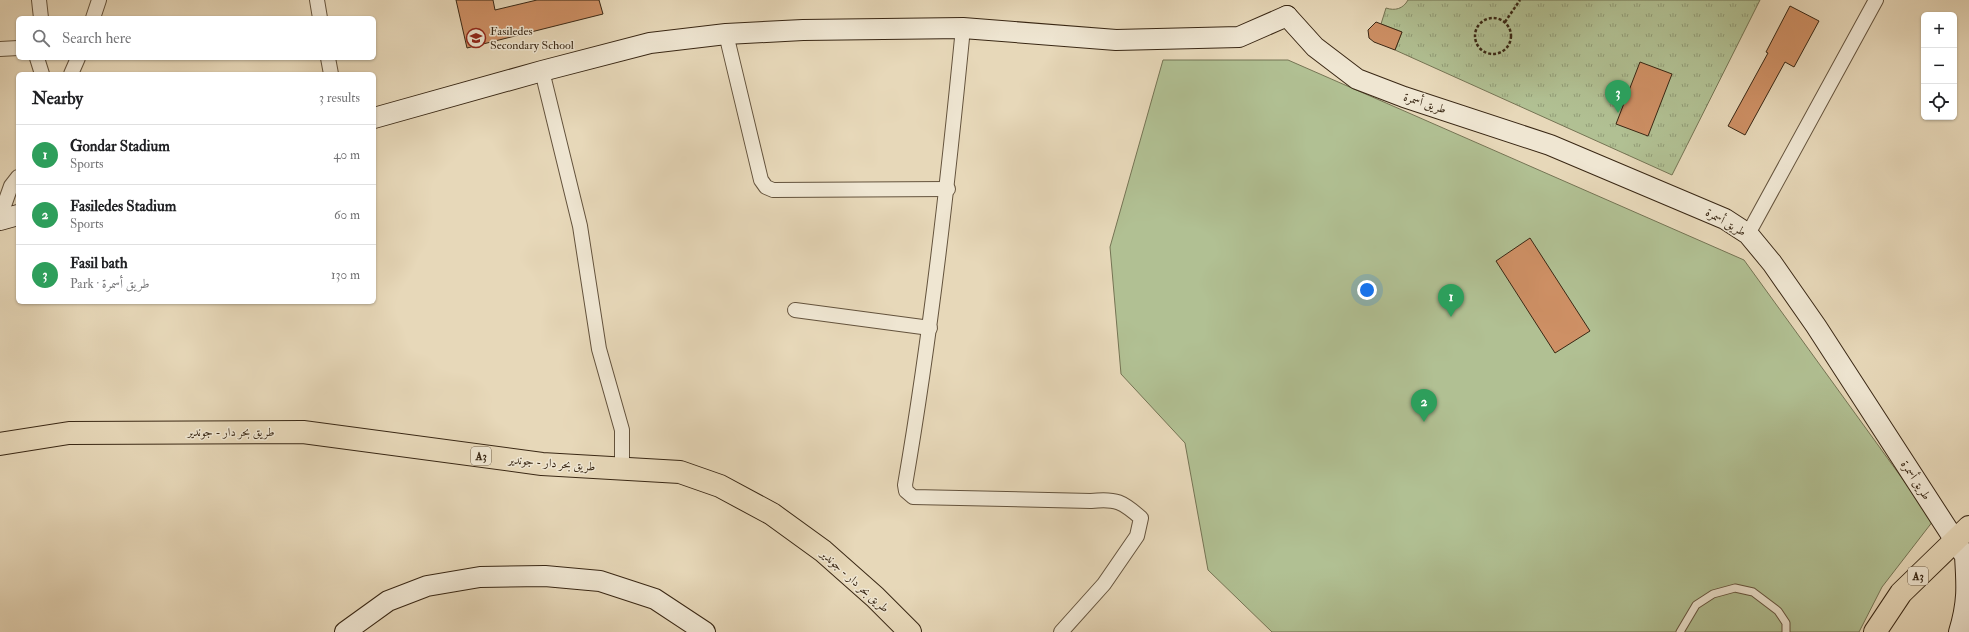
<!DOCTYPE html>
<meta charset="utf-8">
<style>
:root{--surface:#fff;--page:#f6f6f6;--text:#202124;--muted:#757577;--line:#e0e0e0;--accent:#d93025}
body{margin:0;font-family:"IM FELL Double Pica",Amiri,serif;background:var(--page);color:var(--text)}
.controls{position:absolute;right:12px;top:12px;display:grid;overflow:hidden;border-radius:6px;box-shadow:0 1px 3px #0004}
.controls button{width:36px;height:36px;display:grid;place-items:center;padding:0;border:0;border-bottom:1px solid var(--line);background:var(--surface);color:var(--text);font:20px sans-serif}
.you{position:absolute;left:1367px;top:290px;width:14px;height:14px;margin:-10px;border:3px solid #fff;border-radius:50%;background:#1a73e8;box-shadow:0 0 0 6px #1a73e833}
.badge{display:grid;place-items:center;width:26px;height:26px;border-radius:50%;background:var(--accent);color:#fff;font-size:13px;font-weight:700}
.pin{position:absolute;translate:-50% -33px;filter:drop-shadow(0 1px 2px #0008)}
.pin::after{content:'';position:absolute;top:21px;width:14px;height:12px;background:inherit;clip-path:polygon(0 0,100% 0,50% 100%)}
.list{margin:0;padding:0;list-style:none}
h2{display:flex;justify-content:space-between;align-items:center;height:52px;margin:0;padding:0 16px;font-size:17px}
h2 small{font-size:13px;font-weight:400;color:var(--muted)}
.list li{display:grid;grid-template-columns:26px 1fr auto;gap:12px;align-items:center;box-sizing:border-box;height:60px;padding:0 16px;border-top:1px solid var(--line)}
.list b{display:block;font-size:15px;white-space:nowrap}
.list p{margin:0;font-size:13px;white-space:nowrap;color:var(--muted)}
.list em{font-size:13px;font-style:normal;color:var(--muted)}
.icon{flex:none;width:22px;height:22px;fill:none;stroke:currentColor;stroke-width:2;stroke-linecap:round;stroke-linejoin:round}
.map{position:relative;flex:none;width:1969px;height:632px;overflow:hidden}
.search{position:absolute;background:var(--surface);box-shadow:0 1px 3px #0004;left:16px;top:16px;width:360px;height:44px;display:flex;align-items:center;gap:10px;box-sizing:border-box;padding:0 14px;border-radius:6px;color:var(--muted);font-size:15px}
.panel{position:absolute;background:var(--surface);box-shadow:0 1px 3px #0004;left:16px;top:72px;width:360px;height:232px;border-radius:6px}
.map>svg:first-child{display:block}
</style>
<div class="map">
<svg width="1969" height="632" viewBox="0 0 1969 632">
<defs>
<pattern id="park-tufts" width="24" height="20" patternUnits="userSpaceOnUse"><rect width="24" height="20" fill="#b1c093"/><path d="M3 7l-1-3M5 7V3M7 7l1-3M15 17l-1-3M17 17v-4M19 17l1-3" fill="none" stroke="#919c77"/></pattern>
</defs>
<rect width="100%" height="100%" fill="#e7d8b9"/>
<filter id="stains"><feTurbulence type="fractalNoise" baseFrequency=".005" numOctaves="4"/><feColorMatrix values="0 0 0 0 .2 0 0 0 0 .09 0 0 0 0 .02 0 0 0 .5 -.17"/></filter>
<radialGradient id="worn" r=".72"><stop offset=".6" stop-color="#630" stop-opacity="0"/><stop offset="1" stop-color="#630" stop-opacity=".3"/></radialGradient>
<path fill="#b1c093" stroke="#757454" d="M1163 60H1288L1744 260 1933 521 1882 587 1859 632H1272L1208 570 1185 443 1121 374 1110 247Z"/>
<path fill="url(#park-tufts)" stroke="#757454" d="M1408 0H1760L1672 175 1395 50 1402 32 1381 24 1386 8C1395 11 1403 9 1408 0Z"/>
<g fill="#ce9065" stroke="#392714">
<path d="M456 0H493L495 10 537 0H599L603 14 467 48Z"/>
<path d="M1790 6 1819 21 1794 67 1785 62 1745 135 1728 126 1768 53 1766 52Z"/>
<path d="M1376 22 1402 32 1395 50 1374 42 1369 38 1368 30Z"/>
<path d="M1640 62 1672 74 1648 136 1616 124Z"/>
<path d="M1530 238 1590 331 1555 353 1496 261Z"/>
</g>
<g fill="none" stroke-linecap="round" stroke-linejoin="round">
<defs>
<path id="lane" d="M1680 632 1696 605 1713 594 1735 588 1753 592 1778 611 1786 623V632"/>
<g id="street">
<path d="M39 0 41 18"/>
<path d="M317 0 320 18"/>
<path d="M93 18 99 0"/>
<path d="M963 28C948 181 931 334 905 485L906 491 913 497 1091 501C1116 498 1123 502 1141 518L1137 536 1104 584 1061 632"/>
<path d="M726 34 761 180 766 187 773 190 948 189"/>
<path d="M0 49 18 48"/>
<path d="M37 58 42 74"/>
<path d="M328 58 331 74"/>
<path d="M542 71 580 226 599 349 622 430V469"/>
<path d="M71 74 78 58"/>
<path d="M0 217 11 186 18 177"/>
<path d="M1748 234 1876 0"/>
<path d="M795 310 930 328"/>
</g>
<g id="secondary">
<path d="M1287 16 1315 47 1357 79 1404 97 1550 145 1725 219 1748 234 1772 263 1816 326 1965 556C1967 586 1968 603 1959 632"/>
<path d="M374 118 542 71 650 43 726 34 803 30 963 28 1116 40 1239 37 1287 16"/>
<path d="M0 220 18 215"/>
<path d="M345 632 388 601 427 586 480 577 545 576 600 581 655 599 705 632"/>
</g>
<g id="highway">
<path d="M0 444 69 433 303 432 542 464 680 472 720 486 772 514 823 551 875 597 910 632"/>
<path d="M1875 632 1901 593 1969 527"/>
</g>
</defs>
<use href="#lane" stroke="#64533d" stroke-width="9"/>
<use href="#street" stroke="#64533d" stroke-width="16"/>
<use href="#secondary" stroke="#392714" stroke-width="22"/>
<use href="#highway" stroke="#392714" stroke-width="24"/>
<g stroke="#392714" stroke-width="2.5" stroke-dasharray="3 2" stroke-linecap="butt">
<circle cx="1493" cy="36" r="18"/>
<path d="M1505 22 1520 0"/>
</g>
<use href="#lane" stroke="#efe6d2" stroke-width="7"/>
<use href="#street" stroke="#efe6d2" stroke-width="14"/>
<use href="#secondary" stroke="#efe6d2" stroke-width="20"/>
<use href="#highway" stroke="#e7d8b9" stroke-width="22"/>
</g>
<defs>
<symbol id="school-ring" viewBox="-11 -11 22 22"><circle r="9.5" fill="#efe6d2" stroke="#8f2418" stroke-width="1.5"/><path d="M0-5L7-2L0 1L-7-2ZM-4 1L0 2.5L4 1V4Q0 6-4 4Z" fill="#8f2418"/></symbol>
</defs>
<g fill-rule="evenodd">
<use href="#school-ring" x="465" y="27" width="22" height="22"/>
</g>
<g text-anchor="middle" stroke-width="3" stroke-linejoin="round" paint-order="stroke">
<g fill="#efe6d2" stroke="#70604d" stroke-width="1">
<rect x="471" y="447" width="20" height="18" rx="3"/>
<rect x="1908" y="567" width="20" height="18" rx="3"/>
</g>
<g font-size="11" font-weight="bold" fill="#392714">
<text x="481" y="460">A3</text>
<text x="1918" y="580">A3</text>
</g>
<g font-size="12" fill="#392714" stroke="#efe6d2" text-anchor="start">
<text x="490" y="35">Fasiledes<tspan x="490" dy="14">Secondary School</tspan></text>
</g>
<g font-size="12" fill="#392714" stroke="#efe6d2">
<text transform="translate(1425 103) rotate(18)" y="4">طريق أسمرة</text>
<text transform="translate(1726 222) rotate(30)" y="4">طريق أسمرة</text>
<text x="231" y="436">طريق بحر دار - جوندير</text>
<text transform="translate(552 463) rotate(5)" y="4">طريق بحر دار - جوندير</text>
<text transform="translate(1916 480) rotate(57)" y="4">طريق أسمرة</text>
<text transform="translate(855 581) rotate(42)" y="4">طريق بحر دار - جوندير</text>
</g>
</g>
<rect width="100%" height="100%" filter="url(#stains)"/>
<rect width="100%" height="100%" fill="url(#worn)"/>
</svg>
<div class="controls">
<button>+</button>
<button>−</button>
<button><svg class="icon" aria-label="locate" viewBox="0 0 24 24"><circle cx="12" cy="12" r="6"/><path d="M12 2v4M12 18v4M2 12h4M18 12h4"/></svg></button>
</div>
<div class="you"></div>
<div class="pin badge" style="left:1451px;top:317px;background:#2e9e5b">1</div>
<div class="pin badge" style="left:1424px;top:422px;background:#2e9e5b">2</div>
<div class="pin badge" style="left:1618px;top:113px;background:#2e9e5b">3</div>
<div class="search"><svg class="icon" aria-label="search" viewBox="0 0 24 24"><circle cx="10" cy="10" r="6"/><path d="M15 15l6 6"/></svg>Search here</div>
<section class="panel">
<h2>Nearby<small>3 results</small></h2>
<ul class="list">
<li><span class="badge" style="background:#2e9e5b">1</span><div><b>Gondar Stadium</b><p>Sports</p></div><em>40 m</em></li>
<li><span class="badge" style="background:#2e9e5b">2</span><div><b>Fasiledes Stadium</b><p>Sports</p></div><em>60 m</em></li>
<li><span class="badge" style="background:#2e9e5b">3</span><div><b>Fasil bath</b><p>Park · طريق أسمرة</p></div><em>130 m</em></li>
</ul>
</section>
</div>
